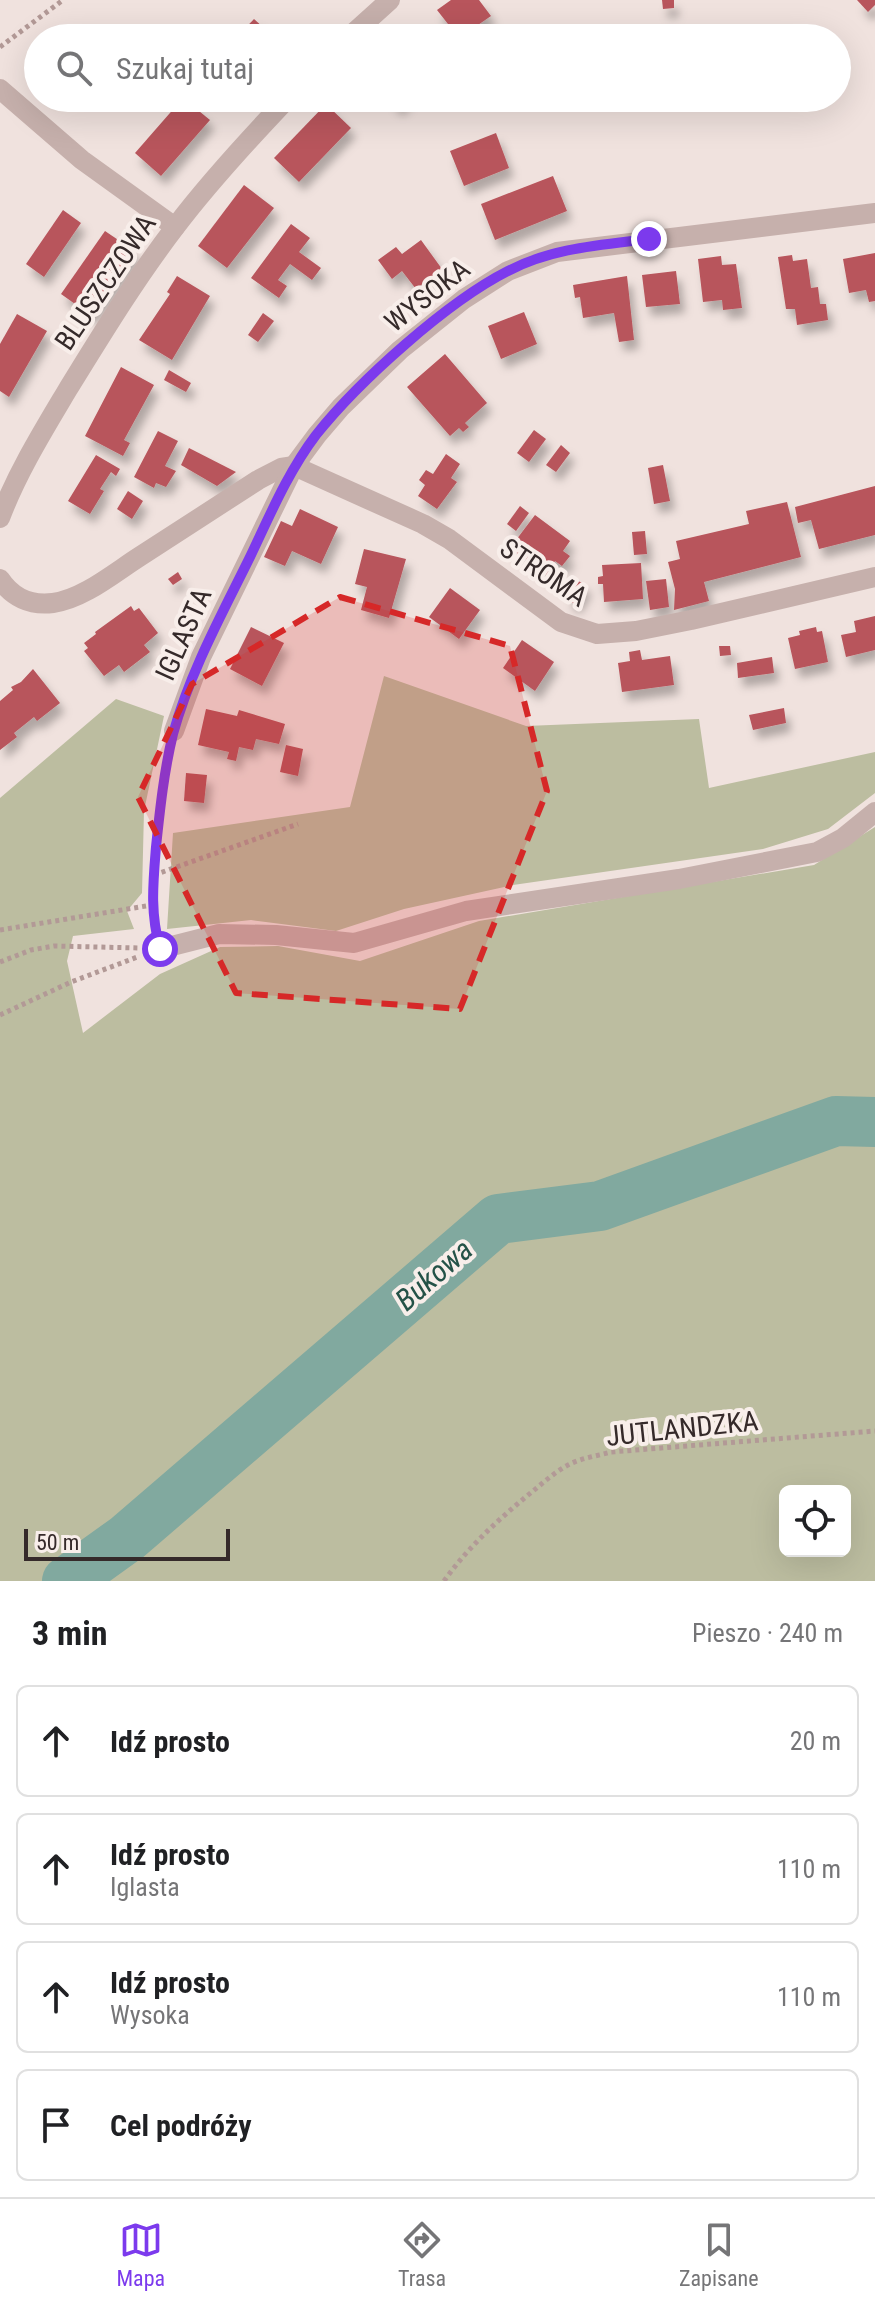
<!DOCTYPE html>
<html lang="pl">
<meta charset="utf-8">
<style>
:root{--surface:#fff;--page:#f6f6f6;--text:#202124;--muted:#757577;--line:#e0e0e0;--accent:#7c3aed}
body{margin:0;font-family:"Roboto Condensed",sans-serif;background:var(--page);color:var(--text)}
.controls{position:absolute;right:24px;bottom:24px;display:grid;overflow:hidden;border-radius:12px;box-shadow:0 8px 32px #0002}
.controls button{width:72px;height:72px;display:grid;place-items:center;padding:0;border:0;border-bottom:2px solid var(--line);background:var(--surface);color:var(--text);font:40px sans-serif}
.scale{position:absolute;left:24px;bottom:20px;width:206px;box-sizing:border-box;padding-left:8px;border:4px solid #352a2a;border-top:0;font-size:22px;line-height:28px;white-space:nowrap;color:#352a2a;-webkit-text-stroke:6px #f8eeea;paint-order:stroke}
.stop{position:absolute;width:24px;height:24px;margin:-18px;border:6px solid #7c3aed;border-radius:50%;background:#fff}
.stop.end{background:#7c3aed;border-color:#fff;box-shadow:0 2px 8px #0008}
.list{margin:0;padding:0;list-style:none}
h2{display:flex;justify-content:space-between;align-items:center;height:104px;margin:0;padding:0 32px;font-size:34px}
h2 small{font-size:26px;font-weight:400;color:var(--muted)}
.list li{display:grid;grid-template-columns:52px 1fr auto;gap:24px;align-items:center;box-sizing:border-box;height:112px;margin:0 16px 16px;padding:0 16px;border:2px solid var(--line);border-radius:12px}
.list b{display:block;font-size:30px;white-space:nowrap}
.list p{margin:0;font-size:26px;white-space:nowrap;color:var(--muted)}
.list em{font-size:26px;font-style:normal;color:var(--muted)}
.icon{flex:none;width:44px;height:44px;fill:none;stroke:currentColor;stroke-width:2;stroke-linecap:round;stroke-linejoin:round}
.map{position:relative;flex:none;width:875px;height:1581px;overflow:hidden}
.search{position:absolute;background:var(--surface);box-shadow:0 8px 32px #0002;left:24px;right:24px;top:24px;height:88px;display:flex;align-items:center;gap:20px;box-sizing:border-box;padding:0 28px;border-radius:44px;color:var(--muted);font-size:30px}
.sheet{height:616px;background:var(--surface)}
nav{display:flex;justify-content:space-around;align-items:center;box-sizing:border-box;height:112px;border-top:2px solid var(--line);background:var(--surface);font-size:22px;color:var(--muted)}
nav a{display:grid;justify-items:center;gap:4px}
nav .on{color:var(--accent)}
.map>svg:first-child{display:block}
</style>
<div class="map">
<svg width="875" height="1581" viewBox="0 0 875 1581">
<defs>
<filter id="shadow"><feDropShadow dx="5" dy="9" stdDeviation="4" flood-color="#0004"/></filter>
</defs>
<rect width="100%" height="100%" fill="#f0e2de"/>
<g fill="#bcbda0" fill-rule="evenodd">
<path d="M384 676 526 726 699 719 709 788 875 752V793L828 829 763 849 513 885 404 909 336 931 251 920 167 929 173 833 350 807Z"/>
<path d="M116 699 164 716 144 811 142 893 127 911 134 929 73 936 67 961 83 1033 160 974 220 947 278 946 360 961 479 921 814 865 875 827V1581H0V798ZM785 1491H845V1551H785Z"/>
</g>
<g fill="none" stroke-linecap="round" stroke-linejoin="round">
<path stroke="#81a99f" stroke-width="50" d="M67 1581 127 1538 498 1219 600 1206 836 1121 875 1122"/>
</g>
<g fill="#b8545b" filter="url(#shadow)">
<path d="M451 0H479L491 16 459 38 437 10Z"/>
<path d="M662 0H674V8L663 9Z"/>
<path d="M857 0H875V5L868 12Z"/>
<path d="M254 19 275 38H236Z"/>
<path d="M183 98 210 120 161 176 135 153Z"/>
<path d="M389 98H407L398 107Z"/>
<path d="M326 104 351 128 299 182 274 158Z"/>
<path d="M496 133 509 168 464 186 450 151Z"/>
<path d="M553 176 567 211 495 240 481 204Z"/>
<path d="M244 185 274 208 227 268 198 246Z"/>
<path d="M63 210 81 223 44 277 26 264Z"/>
<path d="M291 224 310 238 299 252 321 268 312 280 290 264 278 280 287 286 279 298 251 278Z"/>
<path d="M105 231 136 252 92 316 61 294Z"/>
<path d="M421 240 442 269 416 289 402 271 392 279 378 260 396 247 402 254Z"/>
<path d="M875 253V301L869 302 866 290 849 293 843 259Z"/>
<path d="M792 255 793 261 807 259 811 288 818 287 820 304H826L828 320 797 325 795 309H786L778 257Z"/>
<path d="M721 256 722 265 736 264 742 308 723 310 722 300 703 302 698 259Z"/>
<path d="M676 271 680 304 646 307 642 275Z"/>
<path d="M177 276 210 296 172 360 139 340 170 294 167 292Z"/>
<path d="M627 276 634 340 619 342 614 313 583 318 580 297 575 298 573 285Z"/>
<path d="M524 312 537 344 501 359 488 326Z"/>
<path d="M263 313 274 321 258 342 248 335Z"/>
<path d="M17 314 47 331 9 397 0 391V344Z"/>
<path d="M445 354 487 403 465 423 469 427 463 432 459 428 450 436 407 387Z"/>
<path d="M121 367 154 385 124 440 130 443 123 456 85 436Z"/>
<path d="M169 370 191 383 186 392 164 380Z"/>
<path d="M534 430 546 439 529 462 517 453Z"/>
<path d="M158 431 178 441 165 466 176 471 166 487 156 483 154 488 134 477Z"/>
<path d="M561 445 570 453 556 472 546 465Z"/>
<path d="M189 448 236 472 217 486 181 465Z"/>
<path d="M446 454 460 464 451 478 457 482 437 509 418 496 425 485 419 480 426 470 433 474Z"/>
<path d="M96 455 120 469 116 476 111 472 100 489 104 491 90 514 68 501Z"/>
<path d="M663 465 670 501 654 504 648 468Z"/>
<path d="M875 486V535L819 549 811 520 798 523 795 507Z"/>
<path d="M128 491 143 501 132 519 117 509Z"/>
<path d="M787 502 801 557 704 582 709 601 674 610 675 589 668 562 680 559 676 541 749 524 746 511Z"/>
<path d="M520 506 529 513 516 531 507 524Z"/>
<path d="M300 509 338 527 321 564 292 551 285 566 264 557 281 521 292 526Z"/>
<path d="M535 515 570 541 563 551 570 556 562 566 555 561 546 575 510 548Z"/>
<path d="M645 531 647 554 634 555 632 532Z"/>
<path d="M364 549 406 559 389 618 361 610 367 587 355 584Z"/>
<path d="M641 563 643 599 604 602 603 584H598V577L603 576 602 565Z"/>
<path d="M178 572 182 579 173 585 168 579Z"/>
<path d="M666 579 669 607 650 610 646 581Z"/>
<path d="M578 581 587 585 576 605 566 598Z"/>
<path d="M450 588 480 610 459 639 429 617Z"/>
<path d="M131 606 134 611 139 608 158 633 144 645 150 652 124 672 119 665 104 676 84 651 88 648 84 643 96 634 95 632Z"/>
<path d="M875 616V650L846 657 841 635 856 632 854 621Z"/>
<path d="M251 627 284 643 262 686 230 669Z"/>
<path d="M816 627 817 632 822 631 828 662 795 669 788 638 800 635 799 631Z"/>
<path d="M522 640 554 662 535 691 503 668Z"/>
<path d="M719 646H730L731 655 720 656Z"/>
<path d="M640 650 642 660 670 656 674 685 622 692 618 663 630 661 629 652Z"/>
<path d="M772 657 774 673 738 678 737 663Z"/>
<path d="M33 669 60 703 37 721 34 717 14 733 17 737 0 750V701L13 690 11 687 21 682Z"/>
<path d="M784 708 786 723 753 730 749 715Z"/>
<path d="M206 709 237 716 239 710 285 724 279 744 256 739 253 750 239 747 236 761 227 759 229 752 198 745Z"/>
<path d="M286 745 303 749 298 776 280 772Z"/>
<path d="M186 773 207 775 204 803 184 801Z"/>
</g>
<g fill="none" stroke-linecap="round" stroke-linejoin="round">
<g stroke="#b29996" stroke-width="5" stroke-dasharray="4 4" stroke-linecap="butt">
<path d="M0 47 63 0"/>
<path d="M154 875 298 824"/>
<path d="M154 928 152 900 159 815 169 752"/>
<path d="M0 930 152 905"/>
<path d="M0 962 31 950 54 946 139 948"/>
<path d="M0 1015 71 982 140 956"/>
<path d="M444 1581C469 1546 500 1518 533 1491 544 1482 555 1472 568 1465 581 1458 597 1456 611 1452L875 1431"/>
</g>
<g stroke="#c6b0ac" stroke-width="20">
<path d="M348 38 390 0"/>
<path d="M0 89 82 160 175 227"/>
<path d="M294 466 423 524 449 539 561 622 597 634 636 631 691 620 875 577"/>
<path d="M0 518C17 473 43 431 68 389 102 334 136 278 176 226 210 181 249 139 288 98"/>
<path d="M0 579C12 597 30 606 53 603 83 599 114 573 139 557 179 531 219 505 258 480L281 468 294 466"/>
<path d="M174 731 201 657 294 466 317 435 341 407 400 350 464 299 508 271 557 252 875 213"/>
<path d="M160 949 219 934 276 935 354 943 466 911 679 879 817 852 843 838 875 812"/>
</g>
</g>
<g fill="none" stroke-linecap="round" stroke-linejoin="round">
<path stroke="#7c3aed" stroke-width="10" d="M160 949C150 912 153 884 156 847 160 809 164 771 173 734 190 672 222 614 250 557 270 515 288 472 316 435 359 381 447 302 508 271 552 248 601 245 649 239"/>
</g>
<path fill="#d62828" fill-opacity="0.2" stroke="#d62828" stroke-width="6" stroke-dasharray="16 10" stroke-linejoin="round" d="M340 597 510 646 547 791 460 1009 236 993 138 797 192 684Z"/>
<g text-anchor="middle" stroke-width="8" stroke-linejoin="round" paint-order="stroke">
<g font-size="28" fill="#352a2a" stroke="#f8eeea">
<text transform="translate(105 282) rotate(-56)" y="10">BLUSZCZOWA</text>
<text transform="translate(427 295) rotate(-38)" y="10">WYSOKA</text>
<text transform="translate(544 572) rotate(34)" y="10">STROMA</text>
<text transform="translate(183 634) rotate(-66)" y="10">IGLASTA</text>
<text transform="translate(682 1428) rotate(-6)" y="10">JUTLANDZKA</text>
</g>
<g font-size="30" font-style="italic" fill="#245247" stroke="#f8eeea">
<text transform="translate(434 1275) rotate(-41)" y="10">Bukowa</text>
</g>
</g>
</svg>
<div class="controls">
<button><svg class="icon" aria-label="locate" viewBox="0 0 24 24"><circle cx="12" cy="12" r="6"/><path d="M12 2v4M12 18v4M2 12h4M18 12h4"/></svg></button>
</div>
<div class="scale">50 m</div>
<div class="stop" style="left:160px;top:949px"></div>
<div class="stop end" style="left:649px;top:239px"></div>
<div class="search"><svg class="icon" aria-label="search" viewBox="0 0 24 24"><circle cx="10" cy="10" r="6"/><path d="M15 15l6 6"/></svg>Szukaj tutaj</div>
</div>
<section class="sheet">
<h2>3 min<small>Pieszo · 240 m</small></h2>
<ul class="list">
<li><svg class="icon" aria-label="ahead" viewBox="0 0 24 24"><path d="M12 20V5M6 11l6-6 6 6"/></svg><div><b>Idź prosto</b></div><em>20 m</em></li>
<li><svg class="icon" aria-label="ahead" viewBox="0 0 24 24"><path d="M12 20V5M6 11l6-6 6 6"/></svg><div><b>Idź prosto</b><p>Iglasta</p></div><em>110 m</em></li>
<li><svg class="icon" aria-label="ahead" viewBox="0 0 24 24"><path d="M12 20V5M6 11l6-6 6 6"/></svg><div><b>Idź prosto</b><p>Wysoka</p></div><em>110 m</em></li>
<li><svg class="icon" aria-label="arrive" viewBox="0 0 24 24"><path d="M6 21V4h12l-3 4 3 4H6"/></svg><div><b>Cel podróży</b></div></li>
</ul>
</section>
<nav>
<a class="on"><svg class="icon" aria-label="map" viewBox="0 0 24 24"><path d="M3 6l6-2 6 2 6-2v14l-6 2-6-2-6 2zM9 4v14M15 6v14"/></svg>Mapa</a>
<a><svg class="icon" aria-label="directions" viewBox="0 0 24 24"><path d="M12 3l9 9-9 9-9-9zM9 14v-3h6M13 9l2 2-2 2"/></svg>Trasa</a>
<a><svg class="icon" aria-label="saved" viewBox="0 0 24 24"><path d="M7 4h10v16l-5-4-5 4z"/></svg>Zapisane</a>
</nav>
